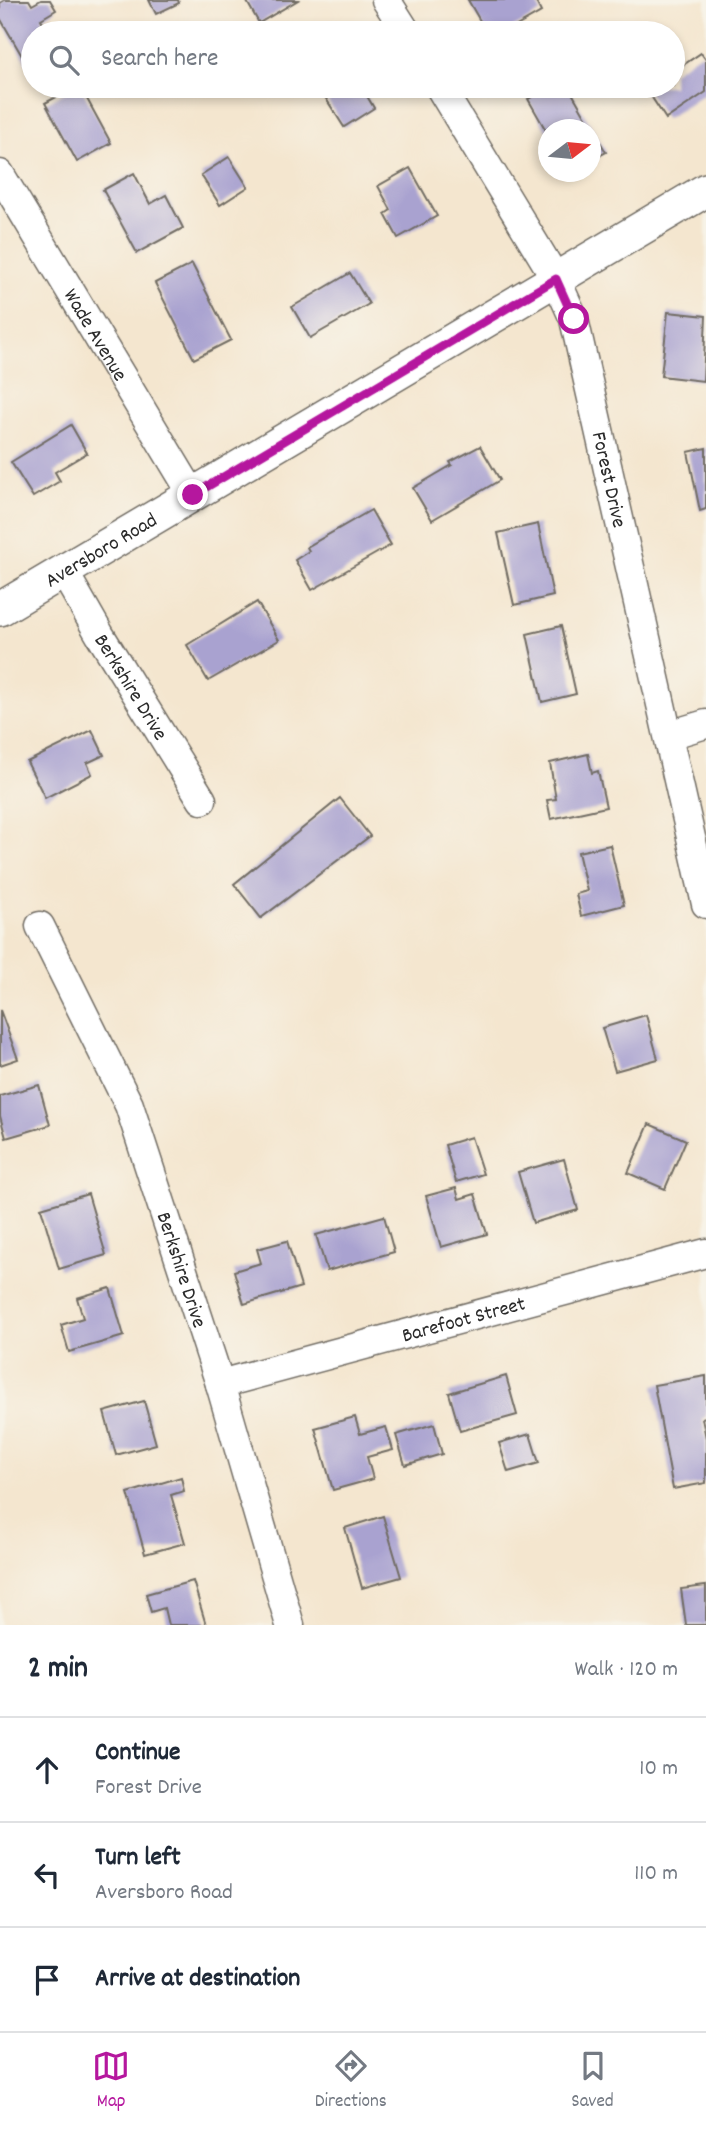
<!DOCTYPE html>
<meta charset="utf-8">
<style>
:root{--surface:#fff;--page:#f6f6f7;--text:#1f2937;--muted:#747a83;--line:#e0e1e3;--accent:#b5179e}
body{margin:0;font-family:Dekko,sans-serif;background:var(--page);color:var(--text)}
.compass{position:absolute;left:538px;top:119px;width:63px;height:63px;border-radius:50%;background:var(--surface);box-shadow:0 4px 10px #0003;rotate:74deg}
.stop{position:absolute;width:21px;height:21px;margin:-16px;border:5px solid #b5179e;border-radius:50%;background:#fff}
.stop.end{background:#b5179e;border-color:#fff;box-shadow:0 2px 7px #0008}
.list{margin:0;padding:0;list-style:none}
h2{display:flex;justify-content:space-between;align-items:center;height:91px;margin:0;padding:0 28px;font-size:30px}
h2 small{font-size:23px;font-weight:400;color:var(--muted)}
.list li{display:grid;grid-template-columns:46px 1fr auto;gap:21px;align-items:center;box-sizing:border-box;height:105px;padding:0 28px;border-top:2px solid var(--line)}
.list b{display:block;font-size:26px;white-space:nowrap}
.list p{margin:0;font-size:23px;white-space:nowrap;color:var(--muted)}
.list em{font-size:23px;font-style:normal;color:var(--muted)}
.icon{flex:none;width:38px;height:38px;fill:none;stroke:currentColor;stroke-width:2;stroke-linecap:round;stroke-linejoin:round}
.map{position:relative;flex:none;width:706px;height:1625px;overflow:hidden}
.search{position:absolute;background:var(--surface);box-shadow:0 4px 10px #0003;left:21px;right:21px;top:21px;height:77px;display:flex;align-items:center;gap:18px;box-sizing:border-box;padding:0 24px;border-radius:38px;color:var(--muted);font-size:26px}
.sheet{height:406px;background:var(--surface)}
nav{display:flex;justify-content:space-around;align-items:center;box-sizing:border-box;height:98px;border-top:2px solid var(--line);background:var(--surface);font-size:19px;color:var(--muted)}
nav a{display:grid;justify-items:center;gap:4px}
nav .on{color:var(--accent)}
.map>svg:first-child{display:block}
</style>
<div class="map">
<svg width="706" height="1625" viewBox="0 0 706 1625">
<rect width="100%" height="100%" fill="#f7f3e8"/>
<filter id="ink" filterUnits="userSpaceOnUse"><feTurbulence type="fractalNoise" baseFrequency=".0143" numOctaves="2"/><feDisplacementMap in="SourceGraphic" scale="14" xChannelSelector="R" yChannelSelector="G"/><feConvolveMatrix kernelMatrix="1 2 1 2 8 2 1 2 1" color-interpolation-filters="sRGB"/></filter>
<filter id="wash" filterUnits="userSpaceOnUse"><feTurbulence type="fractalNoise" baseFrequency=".00686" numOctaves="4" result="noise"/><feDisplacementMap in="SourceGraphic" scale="28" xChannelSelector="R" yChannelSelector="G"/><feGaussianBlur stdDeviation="1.57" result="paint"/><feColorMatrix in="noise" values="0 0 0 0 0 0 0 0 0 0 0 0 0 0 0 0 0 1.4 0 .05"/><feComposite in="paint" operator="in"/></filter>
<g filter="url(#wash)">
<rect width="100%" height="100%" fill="#f4e6cf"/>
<g id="blocks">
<g fill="#a9a2d0">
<path d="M5 0H29L32 5 41 0H50L56 10 41 19 49 33H33V66L29 68 0 18V3Z"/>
<path d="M149 0H178L179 3 156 14Z"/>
<path d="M246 0H298L259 23Z"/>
<path d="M468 0H535L541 12 504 33H487Z"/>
<path d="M701 53 706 60V92L666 119 647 90 653 86H673V72Z"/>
<path d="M77 86H80L111 143 77 162 45 103Z"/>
<path d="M318 86H361L374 108 344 127Z"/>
<path d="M552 86H568L606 152 590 161V130H548V134L528 99Z"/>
<path d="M229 157 248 187 220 205 201 175Z"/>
<path d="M410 168 437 216 398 238 385 214 391 210 378 186Z"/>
<path d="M134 173 150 204 166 195 183 228 137 253 103 190Z"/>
<path d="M192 264 231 340 194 359 155 283Z"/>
<path d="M350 273 369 304 310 338 292 307Z"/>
<path d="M668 312 706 316 703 381 661 376Z"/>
<path d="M71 425 87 453 55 472 60 481 33 497 11 462Z"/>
<path d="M480 446 500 480 432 520 413 488 452 465 450 462Z"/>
<path d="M706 448V509L700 511 688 452Z"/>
<path d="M371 510 391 545 312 590 295 560 309 551 307 547Z"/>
<path d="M538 524 553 596 514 605 498 533Z"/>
<path d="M257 602 279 640 208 681 187 645Z"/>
<path d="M561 626 576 694 542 702 527 634Z"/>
<path d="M92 730 104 755 87 763 92 774 45 798 27 762Z"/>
<path d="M588 754 592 773 598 771 606 807 551 819 547 800 556 799 550 763Z"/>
<path d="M340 798 370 836 261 918 234 884Z"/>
<path d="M610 845 624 905 581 916 576 894 587 891 578 852Z"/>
<path d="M0 1010 18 1059 0 1065Z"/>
<path d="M646 1015 658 1059 615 1071 602 1028Z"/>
<path d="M39 1085 50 1125 6 1138 0 1116V1096Z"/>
<path d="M649 1124 686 1140 665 1189 628 1173Z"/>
<path d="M471 1137 483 1174 456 1182 445 1145Z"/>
<path d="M564 1159 578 1210 533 1223 518 1172Z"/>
<path d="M456 1188 459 1199 475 1194 487 1234 441 1247 426 1196Z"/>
<path d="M88 1194 106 1255 59 1269 41 1208Z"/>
<path d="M384 1216 394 1252 327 1271 316 1235Z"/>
<path d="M287 1241 301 1287 244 1304 234 1271 261 1263 257 1249Z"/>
<path d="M110 1288 124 1336 69 1352 61 1325 83 1318 77 1298Z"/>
<path d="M506 1376 517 1415 460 1431 449 1393Z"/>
<path d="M706 1376V1417L702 1418 706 1438V1483L673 1489 654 1385Z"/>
<path d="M144 1401 156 1444 116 1455 104 1412Z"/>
<path d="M355 1417 360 1434 386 1427 393 1450 367 1457 373 1479 333 1490 315 1428Z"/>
<path d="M434 1424 442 1454 405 1465 396 1435Z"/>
<path d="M530 1434 539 1463 508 1472 499 1443Z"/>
<path d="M181 1477 184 1491 171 1495 185 1543 145 1554 128 1493Z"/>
<path d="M383 1516 401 1577 362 1588 345 1528Z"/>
<path d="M193 1581 206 1625H168L164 1608 151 1612 146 1594Z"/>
<path d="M706 1586V1625H686L681 1589Z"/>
</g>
</g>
</g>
<g filter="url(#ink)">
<use href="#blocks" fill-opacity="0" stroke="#716c64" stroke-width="2"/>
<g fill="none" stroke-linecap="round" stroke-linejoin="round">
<defs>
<g id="minor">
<path d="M386 0 407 33"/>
<path id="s1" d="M439 86 556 279 574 319 706 904"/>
<path id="s2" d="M0 174 193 495"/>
<path id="s3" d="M64 572 100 635 202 800"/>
<path d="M669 735 706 724"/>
<path id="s4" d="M40 926 129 1105 220 1384 290 1625"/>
<path id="s5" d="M220 1384 706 1253"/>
</g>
<g id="tertiary">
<path id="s6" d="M0 609 706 190"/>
</g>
</defs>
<use href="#minor" stroke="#716c64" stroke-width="31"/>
<use href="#tertiary" stroke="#716c64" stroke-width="36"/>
<use href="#minor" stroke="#fff" stroke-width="28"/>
<use href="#tertiary" stroke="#fff" stroke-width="33"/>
</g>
</g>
<g fill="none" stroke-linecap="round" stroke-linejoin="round" filter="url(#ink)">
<path stroke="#b5179e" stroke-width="9" d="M193 495 556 279 574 319"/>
</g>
<g text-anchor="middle" stroke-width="6" stroke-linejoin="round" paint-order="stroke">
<g font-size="21" fill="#2b2b2b" stroke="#f7f3e8">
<text dy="7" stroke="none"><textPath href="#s2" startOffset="187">Wade Avenue</textPath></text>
<text dy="7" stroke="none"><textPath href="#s1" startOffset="434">Forest Drive</textPath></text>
<text dy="7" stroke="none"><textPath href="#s6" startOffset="117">Aversboro Road</textPath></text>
<text dy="7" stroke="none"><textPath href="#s3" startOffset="133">Berkshire Drive</textPath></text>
<text dy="7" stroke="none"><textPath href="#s4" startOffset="373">Berkshire Drive</textPath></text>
<text dy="7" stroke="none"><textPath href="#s5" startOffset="252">Barefoot Street</textPath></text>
</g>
</g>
</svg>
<svg class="compass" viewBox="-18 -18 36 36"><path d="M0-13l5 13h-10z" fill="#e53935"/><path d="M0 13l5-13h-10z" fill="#747a83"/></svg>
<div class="stop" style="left:574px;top:319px"></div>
<div class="stop end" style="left:193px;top:495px"></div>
<div class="search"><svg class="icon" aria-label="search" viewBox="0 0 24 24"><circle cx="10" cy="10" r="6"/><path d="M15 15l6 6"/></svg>Search here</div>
</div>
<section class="sheet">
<h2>2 min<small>Walk · 120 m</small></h2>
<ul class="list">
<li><svg class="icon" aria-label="ahead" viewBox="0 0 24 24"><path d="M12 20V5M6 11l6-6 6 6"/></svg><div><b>Continue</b><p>Forest Drive</p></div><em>10 m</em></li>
<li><svg class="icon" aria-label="left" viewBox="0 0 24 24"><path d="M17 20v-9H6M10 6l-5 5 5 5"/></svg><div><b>Turn left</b><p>Aversboro Road</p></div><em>110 m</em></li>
<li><svg class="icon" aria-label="arrive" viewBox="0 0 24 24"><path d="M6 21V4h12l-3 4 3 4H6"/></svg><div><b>Arrive at destination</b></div></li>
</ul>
</section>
<nav>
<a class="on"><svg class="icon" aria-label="map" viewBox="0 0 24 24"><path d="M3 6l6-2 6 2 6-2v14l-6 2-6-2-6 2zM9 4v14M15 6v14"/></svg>Map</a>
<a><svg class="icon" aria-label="directions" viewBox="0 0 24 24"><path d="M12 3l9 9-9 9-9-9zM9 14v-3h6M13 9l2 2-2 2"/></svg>Directions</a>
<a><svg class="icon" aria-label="saved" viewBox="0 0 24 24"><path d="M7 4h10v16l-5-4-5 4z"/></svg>Saved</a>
</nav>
